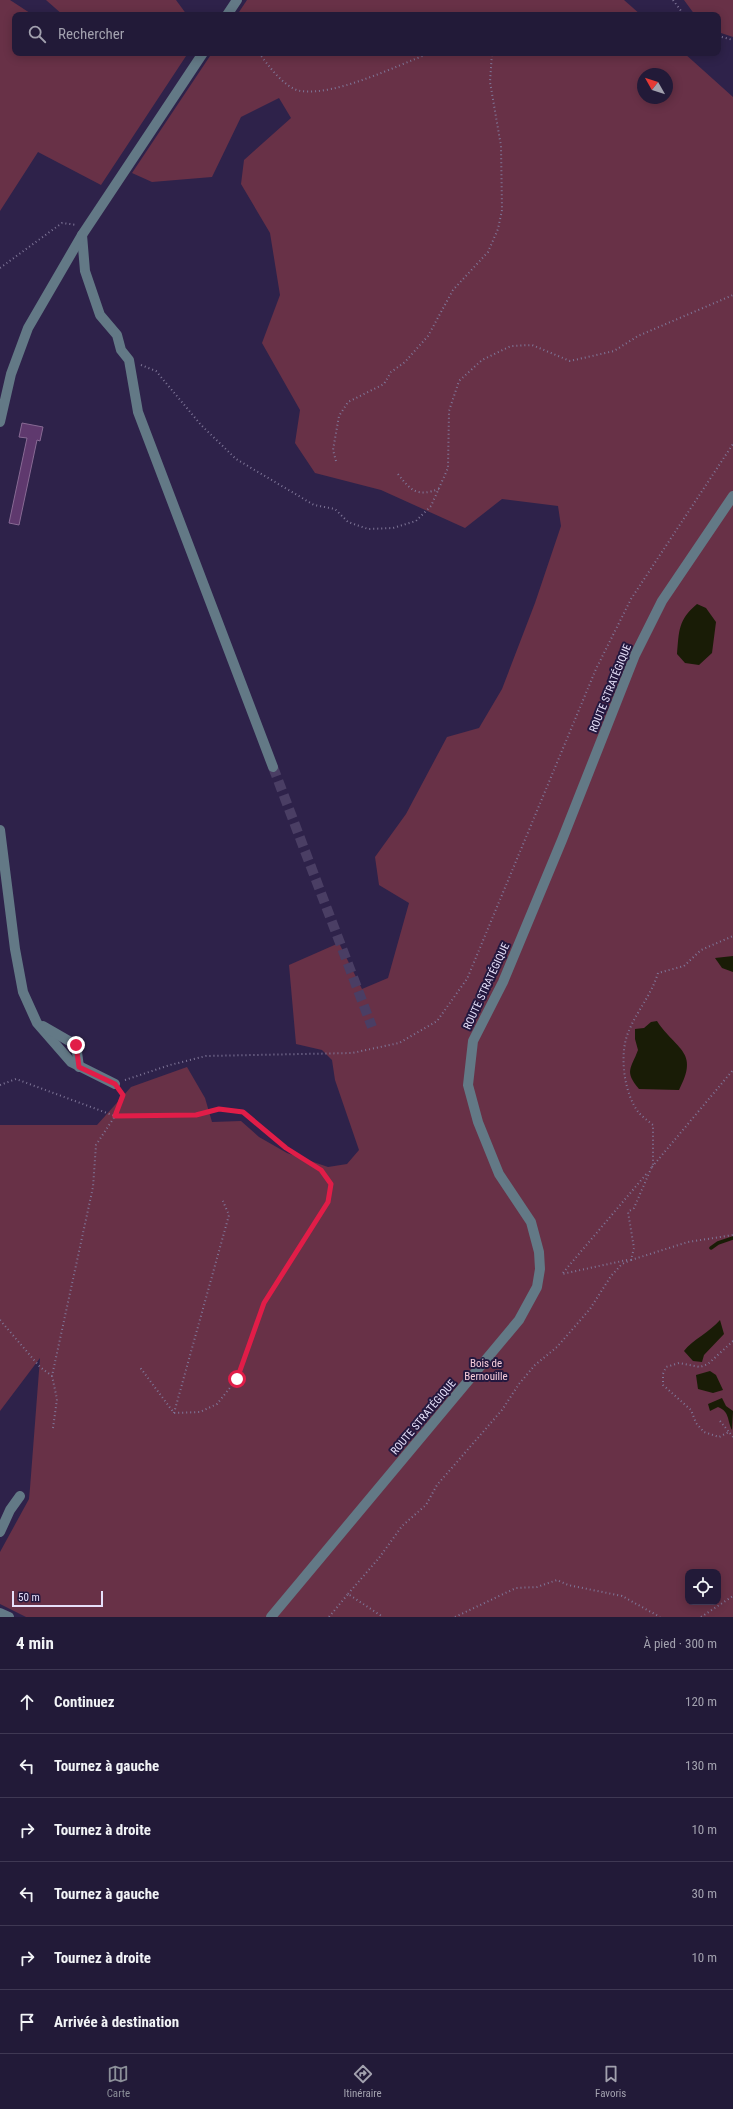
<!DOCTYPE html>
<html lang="fr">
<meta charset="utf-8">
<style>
:root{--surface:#221a38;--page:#2a2340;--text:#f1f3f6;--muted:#a2a1ae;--line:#3f3853;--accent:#8c9099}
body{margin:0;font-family:"Roboto Condensed",sans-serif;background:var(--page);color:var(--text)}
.controls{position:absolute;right:12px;bottom:12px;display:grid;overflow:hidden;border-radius:8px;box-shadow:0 2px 10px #0003}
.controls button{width:36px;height:36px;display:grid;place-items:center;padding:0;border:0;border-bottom:1px solid var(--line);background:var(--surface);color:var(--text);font:20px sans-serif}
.compass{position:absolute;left:637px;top:68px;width:36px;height:36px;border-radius:50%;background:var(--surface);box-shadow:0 2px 10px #0003;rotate:309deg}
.scale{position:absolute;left:12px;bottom:10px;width:91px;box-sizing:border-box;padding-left:4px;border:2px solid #e6e0fa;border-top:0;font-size:11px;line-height:14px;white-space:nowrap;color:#e6e0fa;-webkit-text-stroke:3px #24183f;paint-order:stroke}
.stop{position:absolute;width:12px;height:12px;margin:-9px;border:3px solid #e11d48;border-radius:50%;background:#fff}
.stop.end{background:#e11d48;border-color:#fff;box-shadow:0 1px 4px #0008}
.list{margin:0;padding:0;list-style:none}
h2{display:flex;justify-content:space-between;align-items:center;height:52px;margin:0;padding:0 16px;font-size:17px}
h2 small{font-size:13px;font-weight:400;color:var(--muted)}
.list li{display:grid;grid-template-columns:26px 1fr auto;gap:12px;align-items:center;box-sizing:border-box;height:64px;padding:0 16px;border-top:1px solid var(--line)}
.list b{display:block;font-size:15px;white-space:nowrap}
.list em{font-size:13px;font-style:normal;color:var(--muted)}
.icon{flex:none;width:22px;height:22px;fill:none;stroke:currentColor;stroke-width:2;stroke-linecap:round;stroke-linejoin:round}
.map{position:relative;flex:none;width:733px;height:1617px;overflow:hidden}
.search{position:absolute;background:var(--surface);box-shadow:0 2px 10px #0003;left:12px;right:12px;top:12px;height:44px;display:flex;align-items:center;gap:10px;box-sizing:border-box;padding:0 14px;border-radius:8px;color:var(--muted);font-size:15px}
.sheet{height:436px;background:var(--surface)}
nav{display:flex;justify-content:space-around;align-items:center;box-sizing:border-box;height:56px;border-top:1px solid var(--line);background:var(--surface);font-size:11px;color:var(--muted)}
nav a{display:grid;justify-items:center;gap:2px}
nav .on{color:var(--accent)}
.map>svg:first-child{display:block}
</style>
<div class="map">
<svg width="733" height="1617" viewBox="0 0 733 1617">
<rect width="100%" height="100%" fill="#2e224a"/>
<g fill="#683147" fill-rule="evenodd">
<path d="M0 0H10L33 15H15V53H188L101 185 38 152 0 211Z"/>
<path d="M46 0H176L187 15H63Z"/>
<path d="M247 0H624L641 15H237Z"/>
<path d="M684 0H733V37L718 32V15H695Z"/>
<path d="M212 53H684L733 97V1617H26L0 1604V1552L29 1499 30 1488 40 1358 0 1411V1125H97L131 1087 187 1067 205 1098 212 1122 241 1121 259 1137 287 1153 328 1167 347 1164 359 1150 335 1080 332 1060 322 1050 296 1044 289 965 339 943 362 989 388 978 409 903 379 885 375 857 406 814 447 737 479 728 502 689 535 603 561 526 558 506 502 499 465 528 381 490 315 473 295 443 300 410 262 343 280 295 270 233 241 184 244 160 291 118 279 98 241 117 212 177 152 182 132 173ZM643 74H667V98H643ZM688 1572H718V1602H688Z"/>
</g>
<g fill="#191c06">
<path d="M697 604 706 608 716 622 712 653 699 665 685 663 677 654C679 631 678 620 697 604Z"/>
<path d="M733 956V972L722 968 715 958Z"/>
<path d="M657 1021C676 1050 700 1051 679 1090L639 1089C624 1071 631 1069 638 1050L635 1039V1029L644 1028 651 1022Z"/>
<path d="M720 1320 724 1334 704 1355 702 1362 693 1361 684 1351C692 1340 710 1332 720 1320Z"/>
<path d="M710 1371 716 1375 723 1390 713 1393 698 1389 696 1375Z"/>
<path d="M722 1398 726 1406 733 1411 732 1430C727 1420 730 1412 718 1407L710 1411 708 1404Z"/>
</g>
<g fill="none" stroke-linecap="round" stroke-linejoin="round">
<path stroke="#191c06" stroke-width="3.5" d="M711 1248 718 1243 733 1238"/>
</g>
<path fill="#5f396e" stroke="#886a94" d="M22 423 43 427 40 441 37 440 19 525 9 523 27 438 19 437Z"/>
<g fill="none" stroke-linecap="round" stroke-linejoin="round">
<path stroke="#4a3e64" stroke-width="10" stroke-dasharray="10 5" stroke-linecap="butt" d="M273 767 372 1027"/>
<g stroke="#7f7698" stroke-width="2" stroke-dasharray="1 3" stroke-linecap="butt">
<path d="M673 0 684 15"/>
<path d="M633 15H653"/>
<path d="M718 36 733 40"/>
<path d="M259 53C268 65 285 89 301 91 336 96 396 66 430 53"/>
<path d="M0 268 62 223 77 225"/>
<path d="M141 365 156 371 201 425 236 459 314 505 335 509 348 522 368 529 393 528 416 521 431 506 448 468 449 411 459 381 482 360 511 346 532 345 570 361 614 351 638 336 733 295"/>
<path d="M336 461 333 450 339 416 348 402 384 384 391 372 405 362 428 336 453 290 488 252 498 229 502 210 501 146 490 82 492 53"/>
<path d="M398 474C411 491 417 497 439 489"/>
<path d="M125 1080 170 1065 206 1056 352 1053 399 1043 437 1021 467 979 596 669 631 599 733 444"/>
<path d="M0 1085 16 1079 115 1116 197 1115 219 1109 243 1113 286 1148 321 1170 331 1184 328 1202 264 1303 237 1379 217 1404 200 1412 174 1413 139 1366"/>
<path d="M652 1167 733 1070"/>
<path d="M627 1260 562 1274 648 1172"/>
<path d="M631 1260 688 1242 733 1235"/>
<path d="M0 1320 40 1367 52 1376"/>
<path d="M733 1341 708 1364 700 1367 679 1363 666 1367 663 1374V1385L691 1410 696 1423 704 1432 719 1437 729 1432 733 1437"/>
<path d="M174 1413 229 1215 222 1199"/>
<path d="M720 1421 729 1432"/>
<path d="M53 1428 57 1399 52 1376 93 1187 96 1145 115 1116 123 1095 121 1092"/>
<path d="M348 1594 379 1558 402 1526 426 1505 437 1485 502 1410 519 1384 535 1365 557 1347 590 1309 611 1276 622 1264 631 1260 634 1248 628 1212 634 1208 653 1164V1125C648 1121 643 1117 639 1113 624 1094 619 1055 628 1033 636 1012 651 996 658 973L684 966 701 950 733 936"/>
<path d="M329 1617 348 1594 383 1617"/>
<path d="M455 1617 516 1588 537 1587 557 1580 568 1585 622 1596 660 1617"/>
<path d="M701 1617 733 1596"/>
</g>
<g stroke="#637986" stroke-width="10">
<path d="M227 15 237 0"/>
<path d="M82 235 85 271 100 315 117 335 121 350 129 360 138 412 273 767"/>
<path d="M0 422 11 374 28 328 82 235 203 53"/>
<path d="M0 830 15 949 23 992 37 1023 71 1062 115 1084"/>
<path d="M43 1026 76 1045 79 1067"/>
<path d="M0 1532 10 1510 20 1496"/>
<path d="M0 1613 9 1617"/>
<path d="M271 1617 519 1320 537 1287 540 1269 539 1252 531 1222 499 1174 478 1122 468 1085 473 1041 503 982 562 840 635 655 662 601 733 496"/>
</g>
</g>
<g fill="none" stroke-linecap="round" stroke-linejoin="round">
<path stroke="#e11d48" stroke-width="5" d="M76 1045 79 1067 115 1084 123 1095 115 1116 196 1115 219 1109 243 1112 286 1148 321 1170 331 1184 328 1202 264 1303 237 1379"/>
</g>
<g text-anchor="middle" stroke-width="4" stroke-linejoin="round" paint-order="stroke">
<g font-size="11" fill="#e6e0fa" stroke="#24183f">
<text transform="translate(610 688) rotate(-68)" y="4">ROUTE STRATÉGIQUE</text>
<text transform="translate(486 986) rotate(-65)" y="4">ROUTE STRATÉGIQUE</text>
<text transform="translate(423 1417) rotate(-50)" y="4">ROUTE STRATÉGIQUE</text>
</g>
<g font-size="11" fill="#f6ccda" stroke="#24183f">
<text x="486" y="1367">Bois de<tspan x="486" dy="13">Bernouille</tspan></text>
</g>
</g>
</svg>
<div class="controls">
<button><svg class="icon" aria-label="locate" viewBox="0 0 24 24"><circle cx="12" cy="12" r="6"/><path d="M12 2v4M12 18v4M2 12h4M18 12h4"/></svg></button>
</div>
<svg class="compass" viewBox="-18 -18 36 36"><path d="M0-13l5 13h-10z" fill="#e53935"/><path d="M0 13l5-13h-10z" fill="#a2a1ae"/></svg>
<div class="scale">50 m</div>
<div class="stop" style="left:237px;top:1379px"></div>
<div class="stop end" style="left:76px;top:1045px"></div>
<div class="search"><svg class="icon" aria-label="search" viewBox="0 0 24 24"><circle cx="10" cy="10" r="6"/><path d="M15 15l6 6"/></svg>Rechercher</div>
</div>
<section class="sheet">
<h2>4 min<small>À pied · 300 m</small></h2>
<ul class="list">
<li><svg class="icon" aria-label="ahead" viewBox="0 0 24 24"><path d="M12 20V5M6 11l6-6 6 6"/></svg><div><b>Continuez</b></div><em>120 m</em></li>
<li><svg class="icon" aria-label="left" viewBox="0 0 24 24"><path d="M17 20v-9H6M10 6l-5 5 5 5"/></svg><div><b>Tournez à gauche</b></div><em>130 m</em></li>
<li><svg class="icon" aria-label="right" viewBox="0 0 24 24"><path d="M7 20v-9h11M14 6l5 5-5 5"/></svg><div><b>Tournez à droite</b></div><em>10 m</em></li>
<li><svg class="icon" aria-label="left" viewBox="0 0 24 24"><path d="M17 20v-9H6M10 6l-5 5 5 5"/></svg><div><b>Tournez à gauche</b></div><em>30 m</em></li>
<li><svg class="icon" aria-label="right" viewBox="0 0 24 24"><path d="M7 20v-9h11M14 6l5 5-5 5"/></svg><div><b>Tournez à droite</b></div><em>10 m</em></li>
<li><svg class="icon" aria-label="arrive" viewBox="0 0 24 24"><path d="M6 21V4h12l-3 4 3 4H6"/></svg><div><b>Arrivée à destination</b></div></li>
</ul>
</section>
<nav>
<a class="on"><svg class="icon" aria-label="map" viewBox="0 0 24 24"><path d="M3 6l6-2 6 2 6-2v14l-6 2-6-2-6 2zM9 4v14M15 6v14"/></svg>Carte</a>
<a><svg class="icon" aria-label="directions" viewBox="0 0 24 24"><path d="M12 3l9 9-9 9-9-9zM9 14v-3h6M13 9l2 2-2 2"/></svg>Itinéraire</a>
<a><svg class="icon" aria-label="saved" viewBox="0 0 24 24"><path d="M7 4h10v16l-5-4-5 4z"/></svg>Favoris</a>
</nav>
